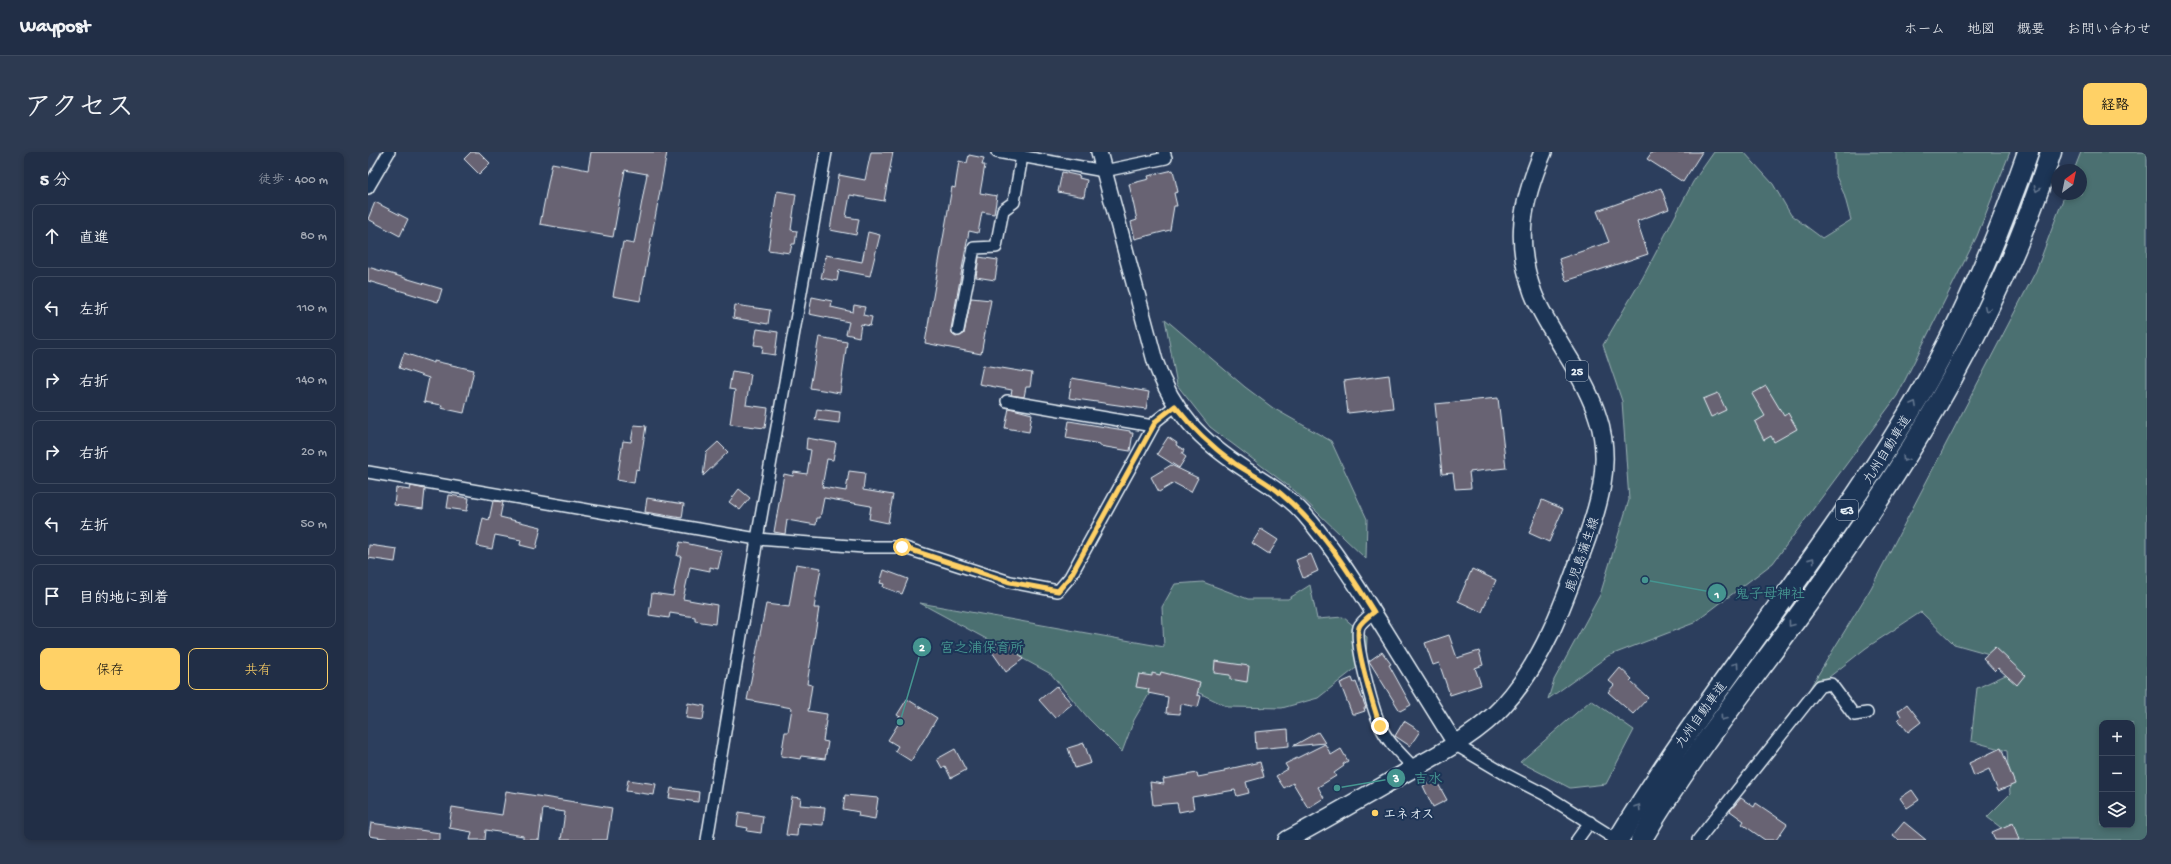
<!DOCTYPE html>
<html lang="ja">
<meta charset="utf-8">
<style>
:root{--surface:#212e46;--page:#2d3a51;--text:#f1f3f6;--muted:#a2a8b3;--line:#3e4a5f;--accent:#ffd166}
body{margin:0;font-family:"Gochi Hand","Klee One",sans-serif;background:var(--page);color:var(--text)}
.controls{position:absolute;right:12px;bottom:12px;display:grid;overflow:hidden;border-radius:8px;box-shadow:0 2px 6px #0003}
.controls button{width:36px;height:36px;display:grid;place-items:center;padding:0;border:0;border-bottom:1px solid var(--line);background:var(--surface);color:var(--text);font:20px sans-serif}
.compass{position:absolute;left:1683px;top:12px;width:36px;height:36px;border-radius:50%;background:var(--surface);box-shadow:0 2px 6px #0003;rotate:33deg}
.stop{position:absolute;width:12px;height:12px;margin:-9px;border:3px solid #ffd166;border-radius:50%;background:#fff}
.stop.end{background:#ffd166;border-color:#fff;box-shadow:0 1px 4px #0008}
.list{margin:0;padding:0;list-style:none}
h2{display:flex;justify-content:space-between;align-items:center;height:52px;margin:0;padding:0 16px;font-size:17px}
h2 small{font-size:13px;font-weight:400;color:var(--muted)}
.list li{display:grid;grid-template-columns:26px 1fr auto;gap:12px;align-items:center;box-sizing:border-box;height:64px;margin:0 8px 8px;padding:0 8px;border:1px solid var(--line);border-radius:8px}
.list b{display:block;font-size:15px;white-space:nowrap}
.list em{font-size:13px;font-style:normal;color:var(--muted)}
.actions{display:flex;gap:8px;padding:12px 16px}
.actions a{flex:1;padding:9px 0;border:1px solid var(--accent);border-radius:8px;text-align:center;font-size:14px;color:var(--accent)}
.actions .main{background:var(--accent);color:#111}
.icon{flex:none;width:22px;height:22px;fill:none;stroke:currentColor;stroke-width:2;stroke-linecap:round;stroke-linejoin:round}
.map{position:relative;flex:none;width:1779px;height:688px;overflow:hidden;border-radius:8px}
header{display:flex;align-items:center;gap:24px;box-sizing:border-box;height:56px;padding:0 20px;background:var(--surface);border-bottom:1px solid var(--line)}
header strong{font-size:19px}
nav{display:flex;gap:22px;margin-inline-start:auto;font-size:14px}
.intro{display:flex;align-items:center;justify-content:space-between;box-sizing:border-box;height:96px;padding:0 24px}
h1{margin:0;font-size:28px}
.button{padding:10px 18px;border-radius:8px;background:var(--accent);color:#111;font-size:14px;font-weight:700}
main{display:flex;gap:24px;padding:0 24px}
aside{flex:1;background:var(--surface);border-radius:8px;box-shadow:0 2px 6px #0003}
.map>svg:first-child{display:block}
</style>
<header>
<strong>Waypost</strong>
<nav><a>ホーム</a><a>地図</a><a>概要</a><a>お問い合わせ</a></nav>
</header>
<div class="intro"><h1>アクセス</h1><a class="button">経路</a></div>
<main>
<aside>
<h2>5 分<small>徒歩 · 400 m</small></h2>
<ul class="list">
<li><svg class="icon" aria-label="ahead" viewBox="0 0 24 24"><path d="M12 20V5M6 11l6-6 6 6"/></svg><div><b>直進</b></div><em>80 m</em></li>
<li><svg class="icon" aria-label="left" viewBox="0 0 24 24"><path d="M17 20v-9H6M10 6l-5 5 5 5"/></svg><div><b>左折</b></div><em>110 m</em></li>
<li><svg class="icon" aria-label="right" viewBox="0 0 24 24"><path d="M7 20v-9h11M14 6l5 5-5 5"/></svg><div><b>右折</b></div><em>140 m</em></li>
<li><svg class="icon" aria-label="right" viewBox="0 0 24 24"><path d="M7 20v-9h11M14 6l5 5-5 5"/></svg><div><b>右折</b></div><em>20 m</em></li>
<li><svg class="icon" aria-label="left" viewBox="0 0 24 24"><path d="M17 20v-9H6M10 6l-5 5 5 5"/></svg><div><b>左折</b></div><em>50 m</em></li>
<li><svg class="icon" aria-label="arrive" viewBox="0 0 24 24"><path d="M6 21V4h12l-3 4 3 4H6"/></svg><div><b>目的地に到着</b></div></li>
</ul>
<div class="actions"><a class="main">保存</a><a>共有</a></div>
</aside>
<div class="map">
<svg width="1779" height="688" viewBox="0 0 1779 688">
<rect width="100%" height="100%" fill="#2c3e5d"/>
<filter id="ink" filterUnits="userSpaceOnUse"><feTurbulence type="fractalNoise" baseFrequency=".025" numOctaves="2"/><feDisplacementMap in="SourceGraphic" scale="8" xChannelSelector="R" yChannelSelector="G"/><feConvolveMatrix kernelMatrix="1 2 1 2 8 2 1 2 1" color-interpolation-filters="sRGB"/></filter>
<g filter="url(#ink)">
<g fill="#4c7071" stroke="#9ab0b4" fill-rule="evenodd">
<path d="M1346 0H1376L1405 32 1423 63 1454 86 1483 68 1476 42 1467 22V0H1642L1609 84 1529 244 1405 411 1326 471 1240 504 1180 547 1186 528 1232 443 1261 348 1254 249 1235 193 1275 125 1325 30Z"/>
<path d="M1713 0H1779V688H1649L1619 665 1642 642 1639 599 1603 589 1609 536 1642 521 1632 505 1586 492 1553 460 1498 496 1437 544 1503 436 1668 119 1697 42H1713V18H1706ZM1734 571H1764V673H1734Z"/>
<path d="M797 167 877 235 905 256 963 289 999 367 998 407 927 339 842 275 809 233Z"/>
<path d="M835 430 880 447H920L942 433 949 467 975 465 999 485 998 508 950 546 914 556 860 555 817 534 788 530 766 568 754 600 721 567 683 522 552 451 796 495 794 455 807 432Z"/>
<path d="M1223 548 1266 578 1238 632 1202 636 1152 610Z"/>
</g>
<g fill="#686373" stroke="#e8f1f8">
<path d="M103 0H111L122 11 111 22 96 7Z"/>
<path d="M223 0H299L272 149 245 144 255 90 266 92 279 22 257 18 245 85 172 72 184 11 220 18Z"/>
<path d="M503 0H525L516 49 482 43 478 65 491 67 488 83 462 78 471 23 497 28Z"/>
<path d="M1284 0H1334L1315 30 1279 7Z"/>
<path d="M601 3 616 6 614 13H617L612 41 629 44 626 62 614 60 610 81 601 79 583 177 585 183 588 185 596 182 603 146 623 148 613 202 557 191 584 35 587 36 591 9 599 11Z"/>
<path d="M805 18 810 40 806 41 809 54H806L802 78 767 87 763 70 769 68 761 32 781 27 780 24Z"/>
<path d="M694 20 712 24 711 26 719 28 716 45 690 40Z"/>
<path d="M1293 36 1301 57 1269 69 1280 102 1198 129 1191 107 1241 90 1229 59Z"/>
<path d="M409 39 428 42 423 78 429 79 427 92H424L422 101 400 98Z"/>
<path d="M7 50 40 67 32 84 0 67Z"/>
<path d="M500 80 512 83 502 124 471 118 469 129 453 126 458 103 494 110Z"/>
<path d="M611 105 630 108 627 128 608 125Z"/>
<path d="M0 115 74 137 70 150 0 129Z"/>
<path d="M444 145 464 149 463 155 485 160 486 153 497 155 495 163 504 165 502 174 493 172 491 185 478 182 481 170 441 162Z"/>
<path d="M367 153 402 158 400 172 365 166Z"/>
<path d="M389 177 410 180 407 203 394 201 395 194 386 193Z"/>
<path d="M451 185 479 190 472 241 442 236Z"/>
<path d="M36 201 66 211V209L106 218 96 261 73 256 74 253 56 250 61 226 31 216Z"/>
<path d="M615 213 664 221 662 235H658L656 245 643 243 644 238 611 232Z"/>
<path d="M364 219 383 222 378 253 400 256 397 276 362 272 367 238 361 237Z"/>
<path d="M1021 223 1025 256 980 261 976 229Z"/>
<path d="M704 226 781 240 778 257 701 246Z"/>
<path d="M1398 234 1416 264 1420 261 1429 277 1406 290 1403 284 1396 288 1387 270 1397 264 1384 242Z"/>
<path d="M1350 241 1358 258 1343 265 1335 247Z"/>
<path d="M1130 246 1138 316 1101 320 1103 336 1087 337 1085 321 1074 322 1067 252Z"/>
<path d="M641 256 664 262 661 280 637 276Z"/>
<path d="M449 257 472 260 471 271 447 268Z"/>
<path d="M701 269 762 279V281H765L762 299 732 294V292L698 286Z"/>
<path d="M266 273 278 274 271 318 268 317 266 331 249 328 255 289 263 290Z"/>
<path d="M800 285 809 291 808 293 816 298 814 302 818 305 811 316 789 302Z"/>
<path d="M439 286 468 291 465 308 459 307 454 335 478 339 481 319 497 321 495 338 525 343 520 371 501 367 503 354 456 346 452 366H449L448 373 419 368 417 382 406 380 416 322 425 324 426 320 439 322 443 298 438 297Z"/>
<path d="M350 290 360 300 335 324 338 301Z"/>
<path d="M803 313 830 326 823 340 806 331 791 340 783 325Z"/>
<path d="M43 334 57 337 55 357 26 353 28 336 42 338Z"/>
<path d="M371 337 382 346 372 358 361 350Z"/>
<path d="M81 343 101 346 99 359 79 356Z"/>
<path d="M279 346 316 352 314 366 277 360Z"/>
<path d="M1174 348 1195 357 1181 390 1161 381Z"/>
<path d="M125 349 135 350 132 365 173 375 168 397 152 393 153 388 127 383 124 397 109 394 115 366 121 368Z"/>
<path d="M893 377 910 388 901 402 884 391Z"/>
<path d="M312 390 354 399 350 417 342 415V419L322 415 315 447 349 453 347 472 327 469V465L302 461 301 466 281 463 284 441 305 444 313 404H309Z"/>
<path d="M1 393 29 397 27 410 0 406Z"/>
<path d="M943 402 950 419 935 426 928 408Z"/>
<path d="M428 412 453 416 446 456H451L439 532 444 533 440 559 459 562 455 589 460 590 457 607 433 604 432 607 413 604 417 580H420L424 556 379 548 398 452 421 455Z"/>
<path d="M1104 417 1128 428 1114 460 1090 449Z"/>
<path d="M516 418 540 427 534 442 515 435 516 432 512 431Z"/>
<path d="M1081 483 1089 506 1111 499 1115 513 1107 516 1113 533 1082 543 1071 511 1065 513 1057 491Z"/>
<path d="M630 490 634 495 641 490 655 507 638 520 622 497Z"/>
<path d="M1627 495 1657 523 1649 533 1630 516 1627 519 1615 506Z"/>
<path d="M1014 500 1023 512 1021 513 1043 553 1032 559 1001 509Z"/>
<path d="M847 509 881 514 879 530 862 527V523L846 521Z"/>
<path d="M1252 516 1264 527 1262 529 1280 546 1265 562 1240 540 1246 533 1241 529Z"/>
<path d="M793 520 832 530 829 543 833 544 830 555 813 552 812 562 798 561 800 545 780 541 781 537 768 535 771 522 784 524V521L792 523Z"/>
<path d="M984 526 986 531 988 530 998 556H996L997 559 988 562H984L972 531Z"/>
<path d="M688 534 704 552 687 566 671 548Z"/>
<path d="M539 547 569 566 543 609 527 599 530 594 520 588 534 566 529 563Z"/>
<path d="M320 551 337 554 335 568 318 566Z"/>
<path d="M1539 552 1553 570 1540 580 1530 567 1533 564 1530 559Z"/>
<path d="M1036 569 1052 579 1042 594 1027 584Z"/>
<path d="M920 577 921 594 888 597 887 580Z"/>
<path d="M950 580 957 591 925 594Z"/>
<path d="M716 591 723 611 707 616 700 596Z"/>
<path d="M957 592 963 603 973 597 980 609 975 612 976 614 966 621 968 624 950 635 956 646 940 656 925 631 916 636 908 624 920 617 917 612Z"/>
<path d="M1633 596 1647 632 1630 639 1621 617 1606 624 1601 611Z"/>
<path d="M587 597 598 618 583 626 577 614 574 616 569 607Z"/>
<path d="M892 610 896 625 878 630 881 641 869 644 867 638 824 645 826 657 811 660 809 651 785 653 782 630 796 632 795 627 829 621 830 625 856 620V618Z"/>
<path d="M260 628 288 632 286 643 258 639Z"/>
<path d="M1068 628 1079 648 1065 655 1055 634Z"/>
<path d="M303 636 331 640 330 650 301 646Z"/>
<path d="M1544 638 1551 648 1539 656 1532 646Z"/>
<path d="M138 639 244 656 239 688H193L197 660 175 657 171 688H155V684L118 678 117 688H102L104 680 81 676 84 655 134 663Z"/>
<path d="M477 643 510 646 507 667 490 664 491 660 475 657Z"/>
<path d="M424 645 433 646 432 653 457 655 455 673 430 671 429 684 418 683Z"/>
<path d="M1373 646 1386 655 1388 651 1419 672 1408 688H1397L1374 672 1376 669 1362 659Z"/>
<path d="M371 660 395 664 393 681 379 679 380 676 369 674Z"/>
<path d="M1536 670 1558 688H1531L1525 683Z"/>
<path d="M3 671 72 681V688H30L1 684Z"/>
<path d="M1645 671 1651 688H1627L1624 680Z"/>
</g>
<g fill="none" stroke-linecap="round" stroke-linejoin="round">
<defs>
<g id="street">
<path d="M629 0 736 19 798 6 796 0"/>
<path d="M0 36 21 0"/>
<path d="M590 178 606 96 628 95 635 58 646 50 654 4"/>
<path d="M639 249 785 274"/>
<path d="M0 320 389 387 496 395H534L642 430 690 439 702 425 788 269 807 254"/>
<path d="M1006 460C1001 464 993 470 991 475 986 489 1005 558 1012 573 1019 590 1034 603 1046 616"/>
<path d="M1088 593 1137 622 1176 642 1249 688"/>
<path d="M339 688 389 387 458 0"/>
<path d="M1209 688 1222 670"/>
<path d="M1330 688 1452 534 1463 532 1486 563 1499 561"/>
</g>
<path id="secondary" d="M731 0 787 209C805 261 833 289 878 318 898 331 920 344 936 362 967 398 991 437 1016 477 1040 515 1064 554 1088 593"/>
<path id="primary" d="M919 688C960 666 999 643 1039 620 1072 601 1107 584 1134 555 1174 512 1195 454 1214 400 1230 357 1245 312 1230 266 1223 243 1211 222 1198 201 1187 182 1173 162 1165 141 1146 88 1154 50 1175 0"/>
<g id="highway">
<path d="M1250 688C1339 541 1450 411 1539 264 1590 181 1628 91 1660 0"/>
<path d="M1273 688C1325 600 1391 520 1450 437 1545 302 1633 159 1683 0"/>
</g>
</defs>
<use href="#street" stroke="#e8f1f8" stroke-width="14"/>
<use href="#secondary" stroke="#e8f1f8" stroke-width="18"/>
<use href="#primary" stroke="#e8f1f8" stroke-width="20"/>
<use href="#highway" stroke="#e8f1f8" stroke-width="23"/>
<use href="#street" stroke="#1d3557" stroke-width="11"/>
<use href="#secondary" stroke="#1d3557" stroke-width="15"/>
<use href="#primary" stroke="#1d3557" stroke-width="17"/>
<use href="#highway" stroke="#1d3557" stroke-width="20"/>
</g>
<defs><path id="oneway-chevron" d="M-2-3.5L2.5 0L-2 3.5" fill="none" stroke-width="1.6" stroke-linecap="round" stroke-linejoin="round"/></defs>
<g stroke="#64778f">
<use href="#oneway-chevron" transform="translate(1669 37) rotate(111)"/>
<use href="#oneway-chevron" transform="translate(1619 157) rotate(115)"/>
<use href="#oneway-chevron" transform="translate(1546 252) rotate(-61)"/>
<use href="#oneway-chevron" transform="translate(1537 307) rotate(122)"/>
<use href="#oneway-chevron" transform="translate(1444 408) rotate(-55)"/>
<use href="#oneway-chevron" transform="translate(1423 472) rotate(127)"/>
<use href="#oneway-chevron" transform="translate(1368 513) rotate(-54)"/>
<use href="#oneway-chevron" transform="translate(1355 566) rotate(126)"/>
<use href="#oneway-chevron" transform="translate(1270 655) rotate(-58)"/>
</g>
</g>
<g fill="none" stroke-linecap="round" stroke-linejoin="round" filter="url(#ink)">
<path stroke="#ffd166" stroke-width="5" d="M534 395 642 430 690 439 702 425 788 269 807 254C824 276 843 294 866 311 881 321 898 329 912 341 952 374 979 417 1006 460 1001 464 993 470 991 475 985 492 1006 555 1012 574"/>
</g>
<circle fill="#ffd166" stroke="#1d3557" stroke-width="1.5" cx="1007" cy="661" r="4"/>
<g text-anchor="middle" stroke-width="4" stroke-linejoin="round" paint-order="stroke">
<g fill="#1d3557" stroke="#abb9c8" stroke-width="1">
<rect x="1198" y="209" width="22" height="20" rx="3"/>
<rect x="1468" y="348" width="22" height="20" rx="3"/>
</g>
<g font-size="12" font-weight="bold" fill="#e8f1f8">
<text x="1209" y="223">25</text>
<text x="1479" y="362">E3</text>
</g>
<g font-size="13" fill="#e8f1f8" stroke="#1d3557">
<text transform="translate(1518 297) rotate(-58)" y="5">九州自動車道</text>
<text transform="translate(1213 402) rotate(-71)" y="5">鹿児島蒲生線</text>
<text transform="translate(1332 562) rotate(-54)" y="5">九州自動車道</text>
</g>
<g font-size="13" font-weight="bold" fill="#e8f1f8" stroke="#1d3557" text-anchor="start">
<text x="1015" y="666">エネオス</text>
</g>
</g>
<path fill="none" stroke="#459590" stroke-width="1.5" d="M1277 428L1349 441M532 570L554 495M969 636L1028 626"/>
<g fill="#459590" stroke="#1d3557" stroke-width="1.5">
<circle cx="1277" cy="428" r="4"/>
<circle cx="532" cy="570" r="4"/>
<circle cx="969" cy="636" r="4"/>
<circle cx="1349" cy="441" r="10"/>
<circle cx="554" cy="495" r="10"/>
<circle cx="1028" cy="626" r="10"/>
</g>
<g font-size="12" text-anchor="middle" font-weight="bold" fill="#fff">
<text x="1349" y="446">1</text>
<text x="554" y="499">2</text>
<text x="1028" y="630">3</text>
</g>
<g font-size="14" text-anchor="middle" font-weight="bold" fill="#459590" stroke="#1d3557" stroke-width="4" stroke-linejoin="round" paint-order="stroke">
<text x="1402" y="446">鬼子母神社</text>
<text x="614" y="500">宮之浦保育所</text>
<text x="1060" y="631">吉水</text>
</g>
</svg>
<div class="controls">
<button>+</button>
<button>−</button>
<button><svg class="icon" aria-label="layers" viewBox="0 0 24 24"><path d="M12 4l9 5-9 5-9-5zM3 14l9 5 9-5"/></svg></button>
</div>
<svg class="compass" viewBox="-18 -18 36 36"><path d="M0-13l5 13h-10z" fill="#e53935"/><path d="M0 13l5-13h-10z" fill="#a2a8b3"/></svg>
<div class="stop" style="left:534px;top:395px"></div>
<div class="stop end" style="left:1012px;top:574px"></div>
</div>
</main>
